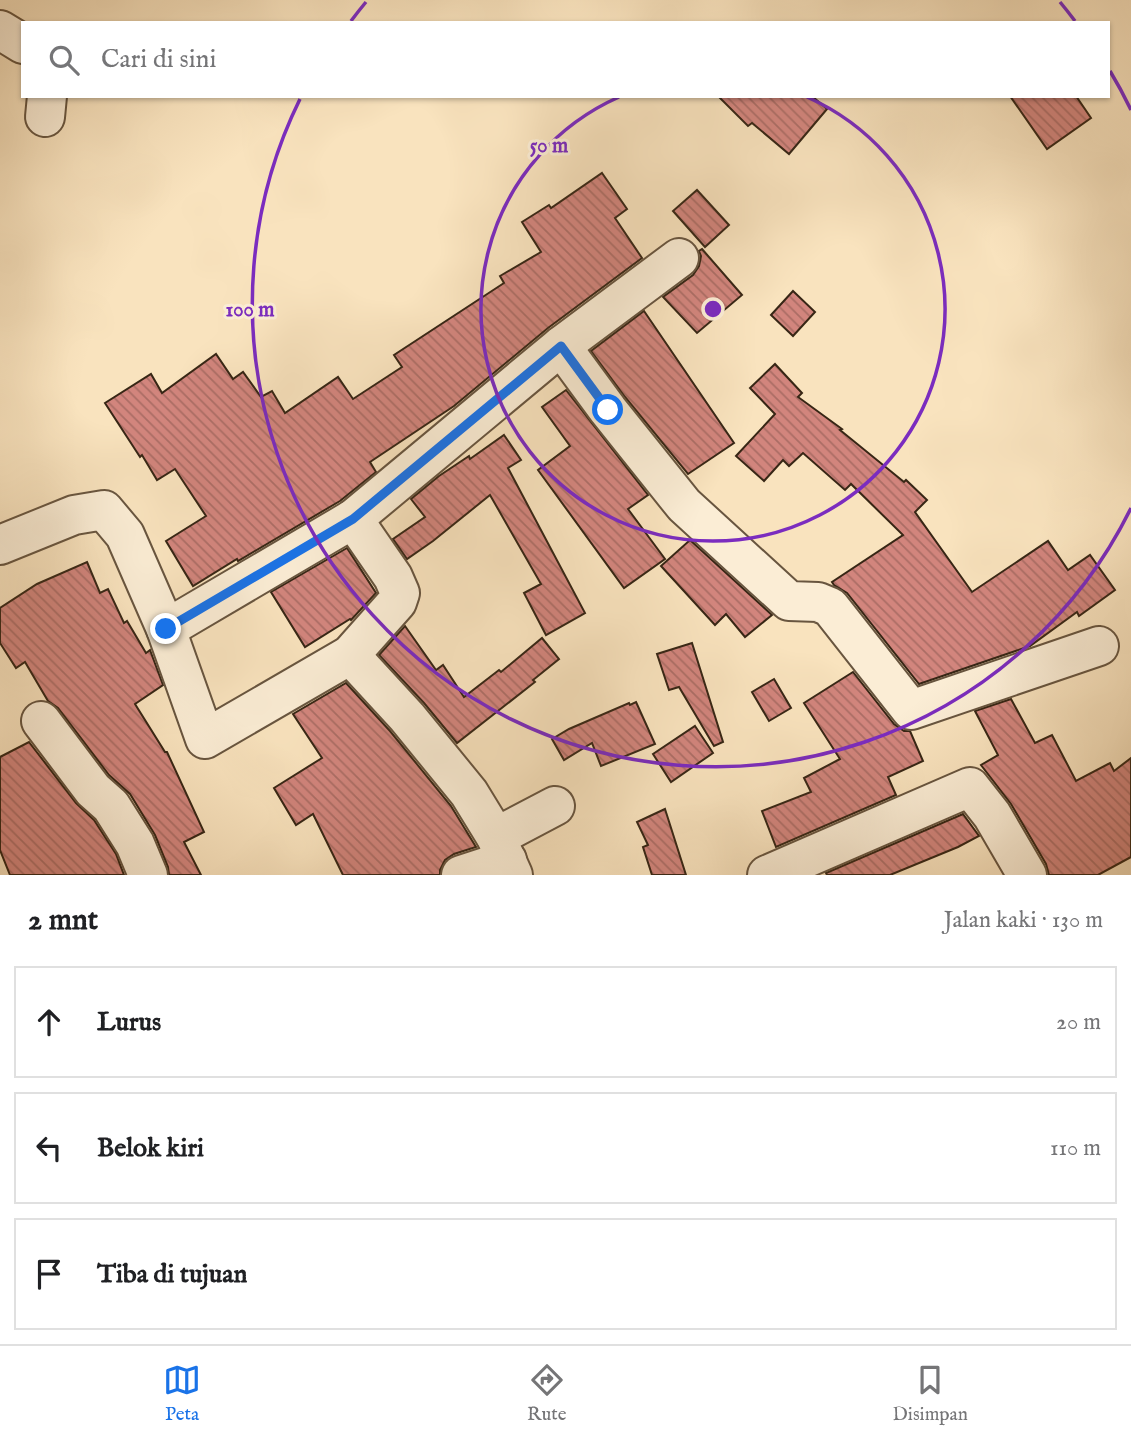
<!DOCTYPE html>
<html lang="id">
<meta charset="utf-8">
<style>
:root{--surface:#fff;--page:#f2f2f2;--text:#202124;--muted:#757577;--line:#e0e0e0;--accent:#1a73e8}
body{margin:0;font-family:"IM FELL English",serif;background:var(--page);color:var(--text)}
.stop{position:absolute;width:21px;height:21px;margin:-16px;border:5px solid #1a73e8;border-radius:50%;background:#fff}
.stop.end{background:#1a73e8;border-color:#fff;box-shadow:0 2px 7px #0008}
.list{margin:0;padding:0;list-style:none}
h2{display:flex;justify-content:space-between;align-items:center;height:91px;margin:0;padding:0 28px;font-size:30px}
h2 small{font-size:23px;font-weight:400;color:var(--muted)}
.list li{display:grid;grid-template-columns:46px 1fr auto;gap:21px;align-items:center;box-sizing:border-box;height:112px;margin:0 14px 14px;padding:0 14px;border:2px solid var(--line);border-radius:0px}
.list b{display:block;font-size:26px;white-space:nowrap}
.list em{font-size:23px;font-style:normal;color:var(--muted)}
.icon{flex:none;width:38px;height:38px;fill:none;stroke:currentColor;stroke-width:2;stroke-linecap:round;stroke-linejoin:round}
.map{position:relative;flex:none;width:1131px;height:875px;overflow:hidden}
.search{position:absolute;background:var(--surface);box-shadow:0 2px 5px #0004;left:21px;right:21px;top:21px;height:77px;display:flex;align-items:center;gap:18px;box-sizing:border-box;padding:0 24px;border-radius:0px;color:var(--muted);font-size:26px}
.sheet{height:469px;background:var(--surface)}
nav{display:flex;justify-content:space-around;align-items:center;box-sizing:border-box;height:98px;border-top:2px solid var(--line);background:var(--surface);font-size:19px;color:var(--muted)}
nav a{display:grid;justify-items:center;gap:4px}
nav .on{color:var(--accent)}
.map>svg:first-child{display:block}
</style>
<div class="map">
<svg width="1131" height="875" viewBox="0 0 1131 875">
<defs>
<pattern id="building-back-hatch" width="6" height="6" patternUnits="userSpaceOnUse" patternTransform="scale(1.75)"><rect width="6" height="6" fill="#d2857d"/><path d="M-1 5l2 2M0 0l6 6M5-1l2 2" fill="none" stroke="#ab6d65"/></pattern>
</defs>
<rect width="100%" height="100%" fill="#f9e3be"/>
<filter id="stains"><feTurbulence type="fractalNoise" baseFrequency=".00286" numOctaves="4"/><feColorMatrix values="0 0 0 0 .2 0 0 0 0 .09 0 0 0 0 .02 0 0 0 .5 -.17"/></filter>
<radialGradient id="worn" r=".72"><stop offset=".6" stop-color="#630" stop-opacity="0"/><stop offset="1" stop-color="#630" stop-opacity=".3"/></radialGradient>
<g fill="url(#building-back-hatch)" stroke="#372615" stroke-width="2">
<path d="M718 96H812L827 109 789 154 752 123 748 126Z"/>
<path d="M1010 96H1076L1091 118 1047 149Z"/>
<path d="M602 173 627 209 615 218 642 258 548 328 454 406 370 462 376 472 340 501 238 561 237 559 193 586 166 541 206 516 175 469 157 480 142 455 140 457 105 403 151 374 162 393 216 354 233 379 243 372 261 397 272 391 285 413 338 377 353 399 402 367 394 355 504 283 500 276 541 252 522 222 549 205 551 208Z"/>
<path d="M697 190 729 225 705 247 673 211Z"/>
<path d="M702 249 742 295 697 333 663 297 693 275 699 266 701 256 699 251Z"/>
<path d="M793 291 815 312 793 336 771 315Z"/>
<path d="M644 311 734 443 688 474 625 397 591 351Z"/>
<path d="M775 364 802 393 798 397 842 429 840 430 904 482 906 480 927 500 915 512 972 592 1048 541 1068 570 1090 555 1115 590 1079 616 1077 612 1030 646 919 684 847 593 834 585 832 582 903 535 851 484 845 490 803 453 789 466 783 460 764 481 736 456 775 414 750 388Z"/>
<path d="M566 390 648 495 628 509 665 559 624 588 538 470 570 446 542 407Z"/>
<path d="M504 435 521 460 508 468 585 613 546 635 524 593 541 584 490 495 433 541 407 559 393 539 425 517 411 499 439 476 469 456 470 459Z"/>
<path d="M690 540 772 615 745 637 726 614 715 625 661 566Z"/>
<path d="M347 548 376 593 351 620 350 619 305 647 271 592Z"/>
<path d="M87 562 100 593 108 589 124 623 127 621 146 653 150 650 163 685 135 704 165 752H167L204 832 184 842 201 875H169L168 867 155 835 130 794 109 775 58 708 48 701 25 662 16 668 0 643V608L37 584Z"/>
<path d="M405 626 436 670 443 665 464 697 499 670 501 672 542 638 559 659 533 680 535 682 457 743 424 703 379 655Z"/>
<path d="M692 643 723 742 714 746 679 687 669 690 657 654Z"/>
<path d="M853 672 894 724 904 731H910L923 761 888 777 896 795 776 847 762 811 811 792 804 778 840 759 804 703Z"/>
<path d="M774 679 791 708 769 721 752 692Z"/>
<path d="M346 683 390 731 451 806 476 847 454 854 445 860 440 870V875H343L313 814 296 825 274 788 322 758 293 714Z"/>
<path d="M1011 699 1035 743 1052 735 1076 781 1110 763 1114 771 1131 758V857L1098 875H1049L1046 864 1011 804 981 765 998 755 975 711Z"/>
<path d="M636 702 655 744 601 766 592 743 564 760 552 739 569 729 629 703 630 705Z"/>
<path d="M695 726 713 753 671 782 653 754Z"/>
<path d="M29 742 76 803 94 820 116 854 124 875H10L0 850V757Z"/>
<path d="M665 809 686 875H652L643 847 648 845 637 822Z"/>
<path d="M963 814 979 836 958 847 890 875H827L826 873Z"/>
</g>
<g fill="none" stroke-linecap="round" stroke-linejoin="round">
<defs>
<g id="minor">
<path d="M0 30 23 44"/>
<path d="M45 117 47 96"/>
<path d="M561 346 608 410 684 505 789 601 818 602 830 607 911 710 1099 646"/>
<path d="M0 545 74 515 104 510 125 535 166 629 353 519 561 346 679 258"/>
<path d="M166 629 205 739 350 655 397 602 400 593 393 577 353 519"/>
<path d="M350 655 407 717 469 793 496 837 513 875"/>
<path d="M41 721 93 790 111 806 135 844 148 875"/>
<path d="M496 837 555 806"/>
<path d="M461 875 507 860"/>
<path d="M767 875 970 787 992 815 1027 875"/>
</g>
</defs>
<use href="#minor" stroke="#68553f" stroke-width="42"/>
<use href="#minor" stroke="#fbedd5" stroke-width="38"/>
</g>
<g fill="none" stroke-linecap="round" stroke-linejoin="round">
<path stroke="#1a73e8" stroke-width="9" d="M166 629 353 519 561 346 608 410"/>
</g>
<g fill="none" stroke="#7b2cbf" stroke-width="3.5">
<path d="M807 97A232 232 0 1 1 619 97"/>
<path d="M1131 508A463 463 0 1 1 300 99M351 21A463 463 0 0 1 366 2M1060 2A463 463 0 0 1 1075 21M1110 71A463 463 0 0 1 1131 110"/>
</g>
<circle cx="713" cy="309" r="10" fill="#7b2cbf" stroke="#fbedd5" stroke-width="3.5"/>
<g font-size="21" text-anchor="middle" font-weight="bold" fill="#7b2cbf" stroke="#fbedd5" stroke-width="6" stroke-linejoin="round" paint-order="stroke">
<text x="549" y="152">50 m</text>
<text x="250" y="316">100 m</text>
</g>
<rect width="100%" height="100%" filter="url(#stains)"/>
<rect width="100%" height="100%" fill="url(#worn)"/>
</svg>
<div class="stop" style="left:608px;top:410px"></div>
<div class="stop end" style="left:166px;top:629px"></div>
<div class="search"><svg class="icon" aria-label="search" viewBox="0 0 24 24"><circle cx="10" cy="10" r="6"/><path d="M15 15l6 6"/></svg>Cari di sini</div>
</div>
<section class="sheet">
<h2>2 mnt<small>Jalan kaki · 130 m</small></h2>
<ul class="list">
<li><svg class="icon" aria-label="ahead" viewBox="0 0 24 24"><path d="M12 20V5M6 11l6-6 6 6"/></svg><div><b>Lurus</b></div><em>20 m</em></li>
<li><svg class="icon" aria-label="left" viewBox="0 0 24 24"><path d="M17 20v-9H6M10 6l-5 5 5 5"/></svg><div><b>Belok kiri</b></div><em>110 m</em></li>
<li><svg class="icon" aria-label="arrive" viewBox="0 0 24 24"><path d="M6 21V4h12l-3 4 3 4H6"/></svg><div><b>Tiba di tujuan</b></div></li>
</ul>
</section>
<nav>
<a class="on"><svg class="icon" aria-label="map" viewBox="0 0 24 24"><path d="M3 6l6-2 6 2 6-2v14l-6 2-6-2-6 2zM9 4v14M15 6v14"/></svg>Peta</a>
<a><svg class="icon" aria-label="directions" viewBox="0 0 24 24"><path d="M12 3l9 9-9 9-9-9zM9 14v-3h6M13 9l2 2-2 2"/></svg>Rute</a>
<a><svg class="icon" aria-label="saved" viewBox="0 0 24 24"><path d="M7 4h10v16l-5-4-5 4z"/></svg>Disimpan</a>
</nav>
